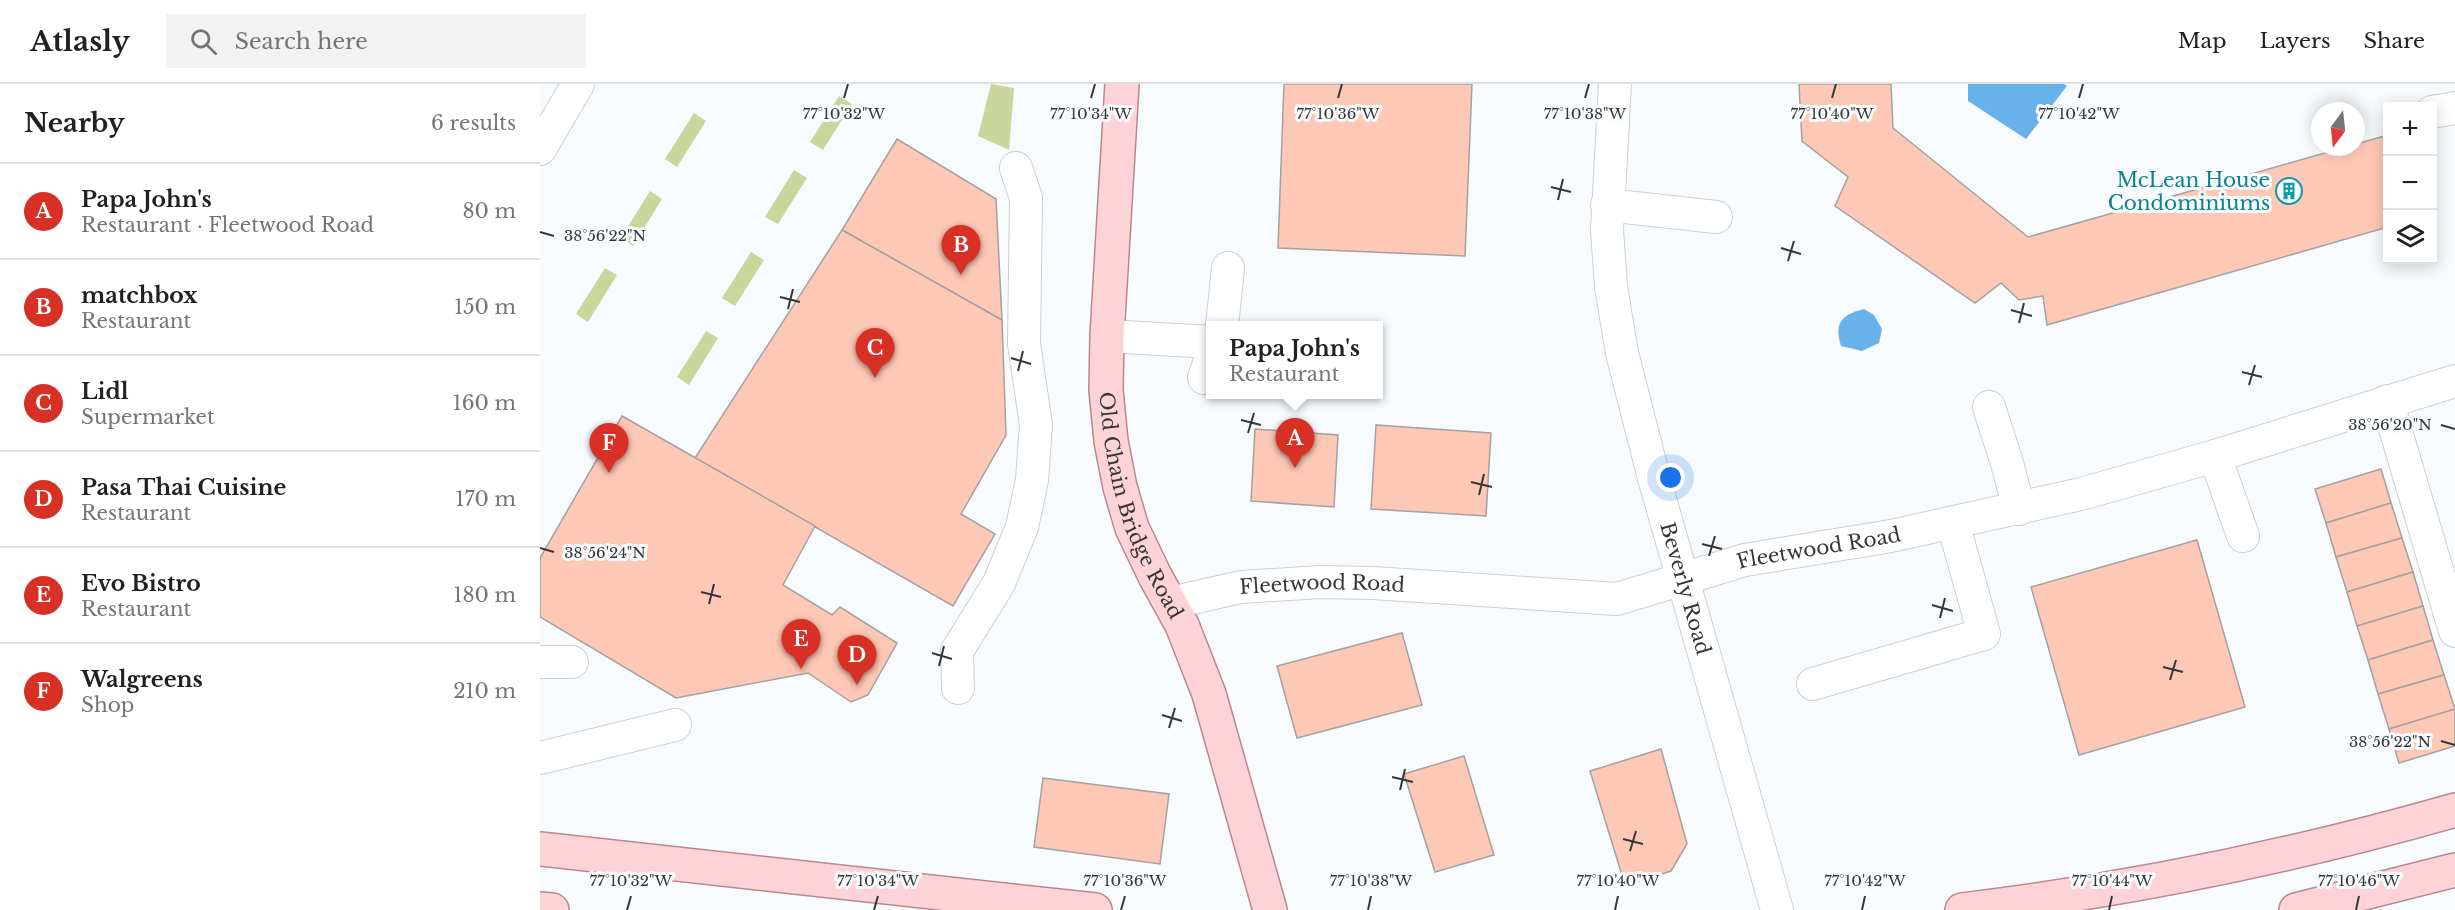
<!DOCTYPE html>
<meta charset="utf-8">
<style>
:root{--surface:#fff;--page:#f2f2f2;--text:#202124;--muted:#757577;--line:#e0e0e0;--accent:#d93025}
body{margin:0;font-family:"Libre Baskerville",serif;background:var(--page);color:var(--text)}
.controls{position:absolute;right:18px;top:18px;display:grid;overflow:hidden;border-radius:0px;box-shadow:0 3px 15px #0003}
.controls button{width:54px;height:54px;display:grid;place-items:center;padding:0;border:0;border-bottom:2px solid var(--line);background:var(--surface);color:var(--text);font:30px sans-serif}
.compass{position:absolute;left:1771px;top:18px;width:54px;height:54px;border-radius:50%;background:var(--surface);box-shadow:0 3px 15px #0003;rotate:195deg}
.you{position:absolute;left:1131px;top:394px;width:21px;height:21px;margin:-15px;border:4px solid #fff;border-radius:50%;background:#1a73e8;box-shadow:0 0 0 9px #1a73e833}
.badge{display:grid;place-items:center;width:39px;height:39px;border-radius:50%;background:var(--accent);color:#fff;font-size:20px;font-weight:700}
.pin{position:absolute;translate:-50% -50px;filter:drop-shadow(0 2px 3px #0008)}
.pin::after{content:'';position:absolute;top:32px;width:21px;height:18px;background:inherit;clip-path:polygon(0 0,100% 0,50% 100%)}
.popup{position:absolute;left:666px;top:237px;width:177px;height:78px;box-sizing:border-box;display:grid;place-content:center;border-radius:0px;background:var(--surface);filter:drop-shadow(0 2px 4px #0005);font-size:20px;white-space:nowrap;color:var(--muted)}
.popup b{font-size:22px;color:var(--text)}
.popup::after{content:'';position:absolute;left:50%;top:100%;margin-left:-12px;border:12px solid transparent;border-top-color:var(--surface)}
.list{margin:0;padding:0;list-style:none}
h2{display:flex;justify-content:space-between;align-items:center;height:78px;margin:0;padding:0 24px;font-size:26px}
h2 small{font-size:20px;font-weight:400;color:var(--muted)}
.list li{display:grid;grid-template-columns:39px 1fr auto;gap:18px;align-items:center;box-sizing:border-box;height:96px;padding:0 24px;border-top:2px solid var(--line)}
.list b{display:block;font-size:22px;white-space:nowrap}
.list p{margin:0;font-size:20px;white-space:nowrap;color:var(--muted)}
.list em{font-size:20px;font-style:normal;color:var(--muted)}
.icon{flex:none;width:33px;height:33px;fill:none;stroke:currentColor;stroke-width:2;stroke-linecap:round;stroke-linejoin:round}
.map{position:relative;flex:none;width:1915px;height:826px;overflow:hidden}
header{display:flex;align-items:center;gap:36px;box-sizing:border-box;height:84px;padding:0 30px;background:var(--surface);border-bottom:2px solid var(--line)}
header strong{font-size:28px}
nav{display:flex;gap:33px;margin-inline-start:auto;font-size:21px}
.search{width:420px;height:54px;background:var(--page);display:flex;align-items:center;gap:15px;box-sizing:border-box;padding:0 21px;border-radius:0px;color:var(--muted);font-size:22px}
main{display:flex}
aside{flex:1;background:var(--surface)}
.map>svg:first-child{display:block}
</style>
<header>
<strong>Atlasly</strong>
<div class="search"><svg class="icon" aria-label="search" viewBox="0 0 24 24"><circle cx="10" cy="10" r="6"/><path d="M15 15l6 6"/></svg>Search here</div>
<nav><a>Map</a><a>Layers</a><a>Share</a></nav>
</header>
<main>
<aside>
<h2>Nearby<small>6 results</small></h2>
<ul class="list">
<li><span class="badge">A</span><div><b>Papa John's</b><p>Restaurant · Fleetwood Road</p></div><em>80 m</em></li>
<li><span class="badge">B</span><div><b>matchbox</b><p>Restaurant</p></div><em>150 m</em></li>
<li><span class="badge">C</span><div><b>Lidl</b><p>Supermarket</p></div><em>160 m</em></li>
<li><span class="badge">D</span><div><b>Pasa Thai Cuisine</b><p>Restaurant</p></div><em>170 m</em></li>
<li><span class="badge">E</span><div><b>Evo Bistro</b><p>Restaurant</p></div><em>180 m</em></li>
<li><span class="badge">F</span><div><b>Walgreens</b><p>Shop</p></div><em>210 m</em></li>
</ul>
</aside>
<div class="map">
<svg width="1915" height="826" viewBox="0 0 1915 826">
<rect width="100%" height="100%" fill="#f8fbfd"/>
<g fill="#cad69b">
<path d="M451 0 474 4 469 66 438 52Z"/>
<path d="M299 12 312 20 283 66 270 58Z"/>
<path d="M154 29 166 37 137 83 125 75Z"/>
<path d="M254 86 267 94 238 140 225 133Z"/>
<path d="M110 107 122 115 93 162 81 154Z"/>
<path d="M211 168 224 176 195 222 182 214Z"/>
<path d="M65 184 77 191 48 238 36 230Z"/>
<path d="M166 247 178 254 149 301 137 293Z"/>
</g>
<g fill="#68b2ec">
<path d="M1428 0H1524L1527 2 1486 55 1428 17Z"/>
<path d="M1324 225 1334 231 1342 245 1339 259 1322 267 1301 262C1294 239 1301 231 1324 225Z"/>
</g>
<g fill="#fec8b6" stroke="#a4a1a0" stroke-width="1.5">
<path d="M744 0H932L925 172 738 164Z"/>
<path d="M1259 0H1351L1353 44 1488 153 1806 63H1816V60L1848 51V143L1507 241 1503 212 1479 216 1461 199 1435 219 1295 122 1308 93 1262 57Z"/>
<path d="M357 55 456 115 462 236 302 146Z"/>
<path d="M302 146 462 236 466 351 421 430 455 450 413 522 155 374Z"/>
<path d="M82 332 275 442 243 501 292 531 300 523 357 559 328 611 311 618 268 589 136 614 0 533V474Z"/>
<path d="M836 341 951 349 946 432 831 425Z"/>
<path d="M715 345 798 351 794 423 711 417Z"/>
<path d="M1841 385 1851 419 1786 439 1775 405Z"/>
<path d="M1851 419 1862 454 1796 473 1786 439Z"/>
<path d="M1862 454 1873 488 1807 508 1796 473Z"/>
<path d="M1657 456 1705 623 1539 671 1491 503Z"/>
<path d="M1873 488 1883 522 1817 542 1807 508Z"/>
<path d="M1883 522 1893 556 1828 576 1817 542Z"/>
<path d="M862 549 882 621 757 654 737 582Z"/>
<path d="M1893 556 1904 591 1838 610 1828 576Z"/>
<path d="M1904 591 1915 625 1849 645 1838 610Z"/>
<path d="M1915 625V662L1859 679 1849 645Z"/>
<path d="M1121 665 1147 760 1131 787 1085 801 1050 687Z"/>
<path d="M924 672 954 771 895 788 864 690Z"/>
<path d="M503 694 629 710 620 780 494 763Z"/>
</g>
<g fill="none" stroke-linecap="round" stroke-linejoin="round">
<defs>
<g id="minor">
<path id="s1" d="M1075 0 1067 146 1071 203 1082 269 1114 394 1237 826"/>
<path d="M1892 28 1915 24"/>
<path d="M0 65 38 0"/>
<path d="M1067 121 1176 133"/>
<path d="M682 242 688 184"/>
<path d="M567 252 671 258"/>
<path d="M664 294 671 273"/>
<path d="M1847 317 1915 547"/>
<path d="M1449 323 1467 379 1479 425"/>
<path d="M1675 372 1703 452"/>
<path id="s2" d="M630 519 701 503 780 498 833 499 1077 515 1205 476 1351 452 1541 410 1675 372 1915 297"/>
<path d="M0 578H32"/>
<path d="M1273 600 1444 550 1413 439"/>
<path d="M418 604 417 567 459 499 482 443 492 396 496 341 484 260 486 114 476 84"/>
<path d="M0 674 135 641"/>
</g>
<g id="major">
<path id="s3" d="M582 0 567 252 566 306 571 357 580 403 592 444 615 492 642 541 669 610 730 826"/>
<path d="M0 765 555 826"/>
<path d="M0 825 12 826"/>
<path d="M1422 826C1588 806 1754 772 1915 726"/>
<path d="M1756 826 1915 786"/>
</g>
</defs>
<use href="#minor" stroke="#cdcfd2" stroke-width="34"/>
<use href="#major" stroke="#b7898f" stroke-width="36"/>
<use href="#minor" stroke="#fff" stroke-width="32"/>
<use href="#major" stroke="#fed3d8" stroke-width="33"/>
</g>
<path fill="none" stroke="#363738" stroke-width="2" d="M304 14 308 0M551 14 555 0M798 14 802 0M1045 14 1049 0M1292 14 1296 0M1539 14 1543 0M1011 103 1031 108M1018 116 1023 95M0 148 14 152M1241 164 1261 170M1248 177 1254 157M240 213 260 218M248 225 253 205M1471 226 1492 232M1479 239 1484 219M471 274 491 280M478 287 483 267M1702 288 1722 293M1709 301 1715 281M701 336 721 341M1901 341 1915 345M708 349 714 329M931 398 952 403M939 411 944 390M1162 460 1182 465M0 464 14 468M1169 472 1175 452M161 508 181 513M169 520 174 500M1392 521 1413 527M1400 534 1405 514M392 569 412 575M399 582 404 562M1623 583 1643 588M1630 596 1636 576M622 631 642 637M629 644 635 624M1901 657 1915 661M852 693 873 698M860 706 865 685M1083 755 1103 760M1090 767 1096 747M87 826 91 812M334 826 338 812M581 826 585 812M828 826 831 812M1075 826 1078 812M1322 826 1325 812M1569 826 1572 812M1816 826 1819 812"/>
<defs>
<symbol id="building-ring" viewBox="-11 -11 22 22"><circle r="9.5" fill="#f8fbfd" stroke="#0f9aa8" stroke-width="1.5"/><path d="M-4-6H4V6H1V3H-1V6H-4ZM-2.5-4.3h1.7v1.8h-1.7ZM.8-4.3h1.7v1.8H.8ZM-2.5-1h1.7V.8h-1.7ZM.8-1h1.7V.8H.8Z" fill="#0f9aa8"/></symbol>
</defs>
<g fill-rule="evenodd">
<use href="#building-ring" x="1734" y="92" width="30" height="30"/>
</g>
<g text-anchor="middle" stroke-width="6" stroke-linejoin="round" paint-order="stroke">
<g font-size="20" fill="#0d838f" stroke="#f8fbfd" text-anchor="end">
<text x="1730" y="103">McLean House<tspan x="1730" dy="23">Condominiums</tspan></text>
</g>
<g font-size="20" fill="#363738" stroke="#f8fbfd">
<text dy="7" stroke="none"><textPath href="#s3" startOffset="428">Old Chain Bridge Road</textPath></text>
<text dy="7" stroke="none"><textPath href="#s2" startOffset="658">Fleetwood Road</textPath></text>
<text dy="7" stroke="none"><textPath href="#s2" startOffset="154">Fleetwood Road</textPath></text>
<text dy="7" stroke="none"><textPath href="#s1" startOffset="514">Beverly Road</textPath></text>
</g>
</g>
<g font-size="15" text-anchor="middle" fill="#363738" stroke="#f8fbfd" stroke-width="6" stroke-linejoin="round" paint-order="stroke">
<text x="304" y="35">77°10'32"W</text>
<text x="551" y="35">77°10'34"W</text>
<text x="798" y="35">77°10'36"W</text>
<text x="1045" y="35">77°10'38"W</text>
<text x="1292" y="35">77°10'40"W</text>
<text x="1539" y="35">77°10'42"W</text>
<text x="65" y="157">38°56'22"N</text>
<text x="1850" y="346">38°56'20"N</text>
<text x="65" y="474">38°56'24"N</text>
<text x="1850" y="663">38°56'22"N</text>
<text x="91" y="802">77°10'32"W</text>
<text x="338" y="802">77°10'34"W</text>
<text x="585" y="802">77°10'36"W</text>
<text x="831" y="802">77°10'38"W</text>
<text x="1078" y="802">77°10'40"W</text>
<text x="1325" y="802">77°10'42"W</text>
<text x="1572" y="802">77°10'44"W</text>
<text x="1819" y="802">77°10'46"W</text>
</g>
</svg>
<div class="controls">
<button>+</button>
<button>−</button>
<button><svg class="icon" aria-label="layers" viewBox="0 0 24 24"><path d="M12 4l9 5-9 5-9-5zM3 14l9 5 9-5"/></svg></button>
</div>
<svg class="compass" viewBox="-18 -18 36 36"><path d="M0-13l5 13h-10z" fill="#e53935"/><path d="M0 13l5-13h-10z" fill="#757577"/></svg>
<div class="you"></div>
<div class="pin badge" style="left:755px;top:384px">A</div>
<div class="popup"><b>Papa John's</b>Restaurant</div>
<div class="pin badge" style="left:421px;top:191px">B</div>
<div class="pin badge" style="left:335px;top:294px">C</div>
<div class="pin badge" style="left:317px;top:601px">D</div>
<div class="pin badge" style="left:261px;top:585px">E</div>
<div class="pin badge" style="left:69px;top:389px">F</div>
</div>
</main>
